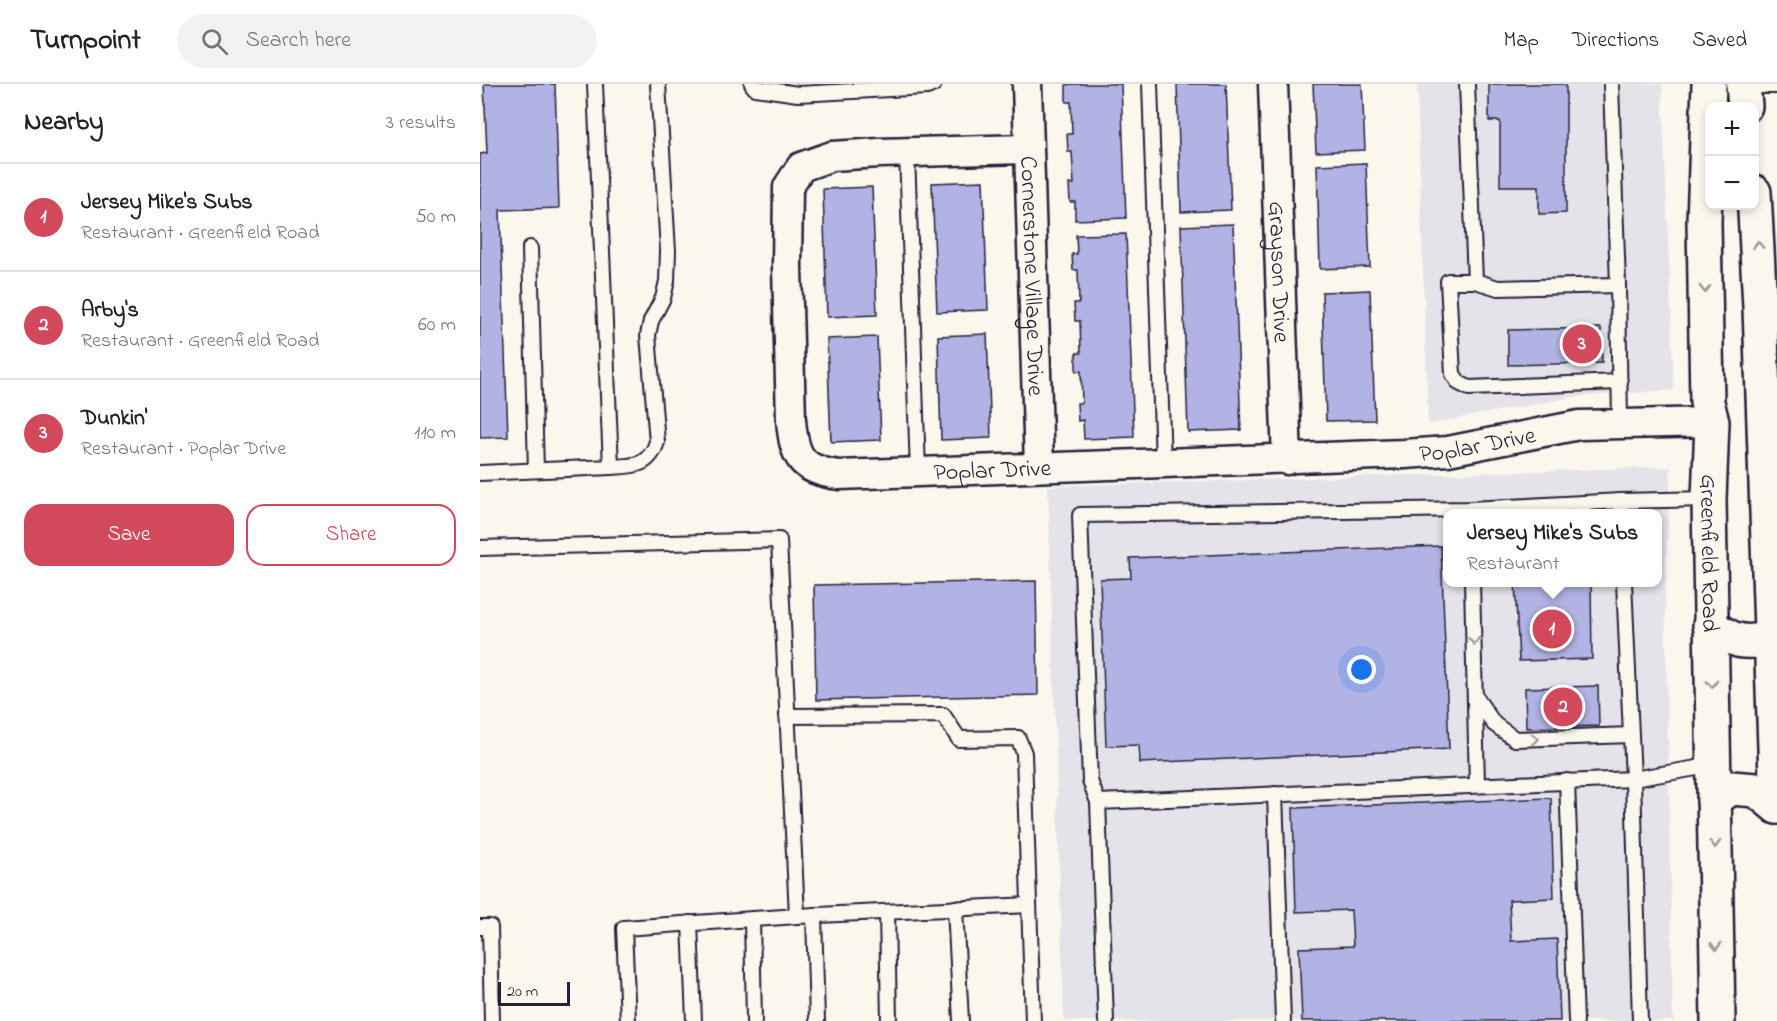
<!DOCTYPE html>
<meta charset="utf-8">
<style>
:root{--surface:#fff;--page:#f2f2f2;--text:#222;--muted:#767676;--line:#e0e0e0;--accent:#d1495b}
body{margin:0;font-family:"Indie Flower",sans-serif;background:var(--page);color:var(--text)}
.controls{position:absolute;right:18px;top:18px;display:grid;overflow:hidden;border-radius:12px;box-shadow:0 3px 9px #0003}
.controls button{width:54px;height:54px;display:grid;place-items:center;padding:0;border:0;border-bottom:2px solid var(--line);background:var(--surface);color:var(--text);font:30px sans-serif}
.scale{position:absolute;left:18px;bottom:15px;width:72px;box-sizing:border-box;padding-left:6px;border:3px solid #22223b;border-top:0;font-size:16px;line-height:21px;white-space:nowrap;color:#22223b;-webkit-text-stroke:4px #fbf7ec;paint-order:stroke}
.you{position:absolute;left:882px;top:586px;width:21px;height:21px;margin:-15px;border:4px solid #fff;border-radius:50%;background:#1a73e8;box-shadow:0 0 0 9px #1a73e833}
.badge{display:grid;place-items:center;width:39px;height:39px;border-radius:50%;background:var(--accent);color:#fff;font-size:20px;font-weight:700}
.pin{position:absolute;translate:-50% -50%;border:3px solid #fff;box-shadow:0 2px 6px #0006}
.popup{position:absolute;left:963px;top:425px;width:219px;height:78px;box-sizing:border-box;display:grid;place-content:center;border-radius:12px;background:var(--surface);filter:drop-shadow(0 2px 4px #0005);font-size:20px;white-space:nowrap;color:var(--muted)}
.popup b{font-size:22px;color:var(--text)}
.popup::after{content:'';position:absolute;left:50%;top:100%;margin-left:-12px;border:12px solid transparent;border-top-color:var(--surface)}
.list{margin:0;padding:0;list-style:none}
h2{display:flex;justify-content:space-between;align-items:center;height:78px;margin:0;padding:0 24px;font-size:26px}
h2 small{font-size:20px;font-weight:400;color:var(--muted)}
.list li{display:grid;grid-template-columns:39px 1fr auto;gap:18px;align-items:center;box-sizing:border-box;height:108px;padding:0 24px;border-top:2px solid var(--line)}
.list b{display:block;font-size:22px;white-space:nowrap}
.list p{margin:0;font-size:20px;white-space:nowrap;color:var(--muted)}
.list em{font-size:20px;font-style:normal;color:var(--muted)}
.actions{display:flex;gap:12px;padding:18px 24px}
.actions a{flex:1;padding:14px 0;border:2px solid var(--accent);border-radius:18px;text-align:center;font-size:21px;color:var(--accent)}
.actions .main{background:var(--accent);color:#fff}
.icon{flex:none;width:33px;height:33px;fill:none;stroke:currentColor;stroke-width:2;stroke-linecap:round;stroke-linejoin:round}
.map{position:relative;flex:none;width:1297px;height:937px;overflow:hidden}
header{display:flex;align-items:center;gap:36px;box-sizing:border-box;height:84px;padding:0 30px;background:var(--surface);border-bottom:2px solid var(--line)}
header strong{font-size:28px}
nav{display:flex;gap:33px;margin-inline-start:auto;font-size:21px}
.search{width:420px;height:54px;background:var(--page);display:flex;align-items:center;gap:15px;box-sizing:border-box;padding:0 21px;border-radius:33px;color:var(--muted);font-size:22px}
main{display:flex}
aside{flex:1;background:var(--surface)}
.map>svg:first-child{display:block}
</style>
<header>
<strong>Turnpoint</strong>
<div class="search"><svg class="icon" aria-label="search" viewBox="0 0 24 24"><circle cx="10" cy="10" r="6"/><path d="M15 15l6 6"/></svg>Search here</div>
<nav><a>Map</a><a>Directions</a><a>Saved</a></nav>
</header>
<main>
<aside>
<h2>Nearby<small>3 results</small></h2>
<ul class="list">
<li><span class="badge">1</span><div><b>Jersey Mike's Subs</b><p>Restaurant · Greenfield Road</p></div><em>50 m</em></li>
<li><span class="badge">2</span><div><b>Arby's</b><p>Restaurant · Greenfield Road</p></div><em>60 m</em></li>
<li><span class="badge">3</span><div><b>Dunkin'</b><p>Restaurant · Poplar Drive</p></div><em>110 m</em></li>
</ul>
<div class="actions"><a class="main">Save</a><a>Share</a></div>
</aside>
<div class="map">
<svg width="1297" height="937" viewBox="0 0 1297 937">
<rect width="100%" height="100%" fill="#fbf7ec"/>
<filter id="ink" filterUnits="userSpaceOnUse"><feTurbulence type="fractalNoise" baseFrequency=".0167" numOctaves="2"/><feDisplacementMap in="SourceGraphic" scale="12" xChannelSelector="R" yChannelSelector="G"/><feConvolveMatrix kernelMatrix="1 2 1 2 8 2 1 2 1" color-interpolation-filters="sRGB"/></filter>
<g filter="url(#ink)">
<g fill="#e5e3ea" fill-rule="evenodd">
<path d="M937 0H1182L1194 306 1094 313 948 340Z"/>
<path d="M1191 383 1185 505 1193 937H584L568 402ZM967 430H1177V498H967Z"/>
</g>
<g fill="#b2b3e5" stroke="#22223b" stroke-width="1.5">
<path d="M4 0H75L79 124 20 126 28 353 0 354V70L7 69Z"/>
<path d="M591 0H641L646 134 595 136V118H590L589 100H594L592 68H588L587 50H592L591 18H586V1Z"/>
<path d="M697 0H746L751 126 701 128Z"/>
<path d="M833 0H882L885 66 836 68Z"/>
<path d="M1009 0H1086V129L1059 130V102H1020V37H1009Z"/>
<path d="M886 79 890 183 840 185 837 81Z"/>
<path d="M503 97 508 226 457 228 452 99Z"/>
<path d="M392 103 397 231 347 233 343 105Z"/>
<path d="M753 140 761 346 708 348 701 142Z"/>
<path d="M646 150 654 353 604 355 603 336 598 337 597 319H602L601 287H596V269H601L600 237H595L594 219H599L598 186H593L592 170H597L596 151Z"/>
<path d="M890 206 895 336 846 337 842 208Z"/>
<path d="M1121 244 1122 279 1028 281V246Z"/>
<path d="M507 250 511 354 461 356 458 252Z"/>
<path d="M397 253 401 356 351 358 347 255Z"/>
<path d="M961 462 969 665 660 679 659 661 626 662 620 495 651 494 650 474Z"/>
<path d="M556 497 558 611 336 616 334 501Z"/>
<path d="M1035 498H1111L1112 575 1039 577Z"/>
<path d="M1118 602 1119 642 1046 644 1045 604Z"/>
<path d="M1071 714 1074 814 1029 816 1031 857 1077 855 1080 937H822L819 864 873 862 871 826 816 828 813 724Z"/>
</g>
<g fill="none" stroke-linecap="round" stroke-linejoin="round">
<defs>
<g id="service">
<path d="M272 0 275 4 318 10 447 3 454 0"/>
<path d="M670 0 683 379"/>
<path d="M987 0 995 197 1018 204 1138 201 1140 339"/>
<path d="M1131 0 1138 201"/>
<path d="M1263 2H1297"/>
<path d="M427 68 438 388"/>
<path d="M50 164 56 386"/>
<path d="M995 197H968L973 290 979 299 989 304 1140 298"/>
<path d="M131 383C153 382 169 383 177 358L168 251 171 237 183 214 187 197 188 167 178 0"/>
<path d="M0 389 131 383 115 0"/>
<path d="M1141 417 1228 415"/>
<path d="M0 464 299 456 317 832 144 844 148 937"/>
<path d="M992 498 997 701"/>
<path d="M1144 498 1153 695 1160 937"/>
<path d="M995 612 1014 640 1035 655 1151 651"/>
<path d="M307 632 463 631 479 655 538 654 544 669 553 937"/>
<path d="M1087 697 1096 937"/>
<path d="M795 710 803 937"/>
<path d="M618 718 610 697 600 431 990 425 1141 417V430"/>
<path d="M475 824 481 937"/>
<path d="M407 828 409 937"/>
<path d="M334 831 337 937"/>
<path d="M317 832 549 821"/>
<path d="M272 835 274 937"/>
<path d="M210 839 214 937"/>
<path d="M0 843H10L12 937"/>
<path d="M626 937 618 718 1153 695 1234 681"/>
</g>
<g id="minor">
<path id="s1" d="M547 0 559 383"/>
<path id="s2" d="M793 0 807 376"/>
<path id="s3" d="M548 65 399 69 352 72 321 83 308 103 307 183 311 336C314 373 321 386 359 391L924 370 968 367 1099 341 1232 338"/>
</g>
<g id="secondary">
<path id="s4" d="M1229 0 1224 137 1227 318 1232 338 1229 415 1238 937"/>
<path d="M1263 0 1265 22"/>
<path d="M1274 108 1280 223 1297 723"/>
<path d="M1230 541C1252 557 1265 562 1292 553"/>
<path d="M1234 716 1251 704 1276 706 1297 723"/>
</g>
</defs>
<use href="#service" stroke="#22223b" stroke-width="18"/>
<use href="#minor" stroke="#22223b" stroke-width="33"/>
<use href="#secondary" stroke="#22223b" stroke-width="38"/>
<use href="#service" stroke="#fbf7ec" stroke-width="14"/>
<use href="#minor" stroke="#fbf7ec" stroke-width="28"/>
<use href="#secondary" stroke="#fbf7ec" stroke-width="33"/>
</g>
<defs><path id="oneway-chevron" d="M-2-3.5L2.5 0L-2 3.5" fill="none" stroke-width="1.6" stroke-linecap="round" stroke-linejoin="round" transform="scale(1.5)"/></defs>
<g stroke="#99979c">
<use href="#oneway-chevron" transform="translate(1278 161) rotate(-92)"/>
<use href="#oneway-chevron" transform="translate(1225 205) rotate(89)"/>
<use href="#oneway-chevron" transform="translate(994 557) rotate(88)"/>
<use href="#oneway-chevron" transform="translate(1232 600) rotate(88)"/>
<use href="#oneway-chevron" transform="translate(1055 655) rotate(-2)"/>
<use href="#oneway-chevron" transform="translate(1235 760) rotate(89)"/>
<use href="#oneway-chevron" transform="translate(1236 862) rotate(89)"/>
</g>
</g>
<g text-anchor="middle" stroke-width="4.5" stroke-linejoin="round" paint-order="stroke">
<g font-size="24" fill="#22223b" stroke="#fbf7ec">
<text dy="8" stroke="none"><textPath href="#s2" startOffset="188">Grayson Drive</textPath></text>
<text dy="8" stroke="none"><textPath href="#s1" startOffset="192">Cornerstone Village Drive</textPath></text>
<text dy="8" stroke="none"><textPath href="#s3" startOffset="1208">Poplar Drive</textPath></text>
<text dy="8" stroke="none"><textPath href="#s3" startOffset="722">Poplar Drive</textPath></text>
<text dy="8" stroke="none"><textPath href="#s4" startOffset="470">Greenfield Road</textPath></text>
</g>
</g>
</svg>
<div class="controls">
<button>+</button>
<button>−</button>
</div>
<div class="scale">20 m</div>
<div class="you"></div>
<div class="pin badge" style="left:1072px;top:545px">1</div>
<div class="popup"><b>Jersey Mike's Subs</b>Restaurant</div>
<div class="pin badge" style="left:1083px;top:623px">2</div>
<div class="pin badge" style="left:1102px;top:260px">3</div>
</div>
</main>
